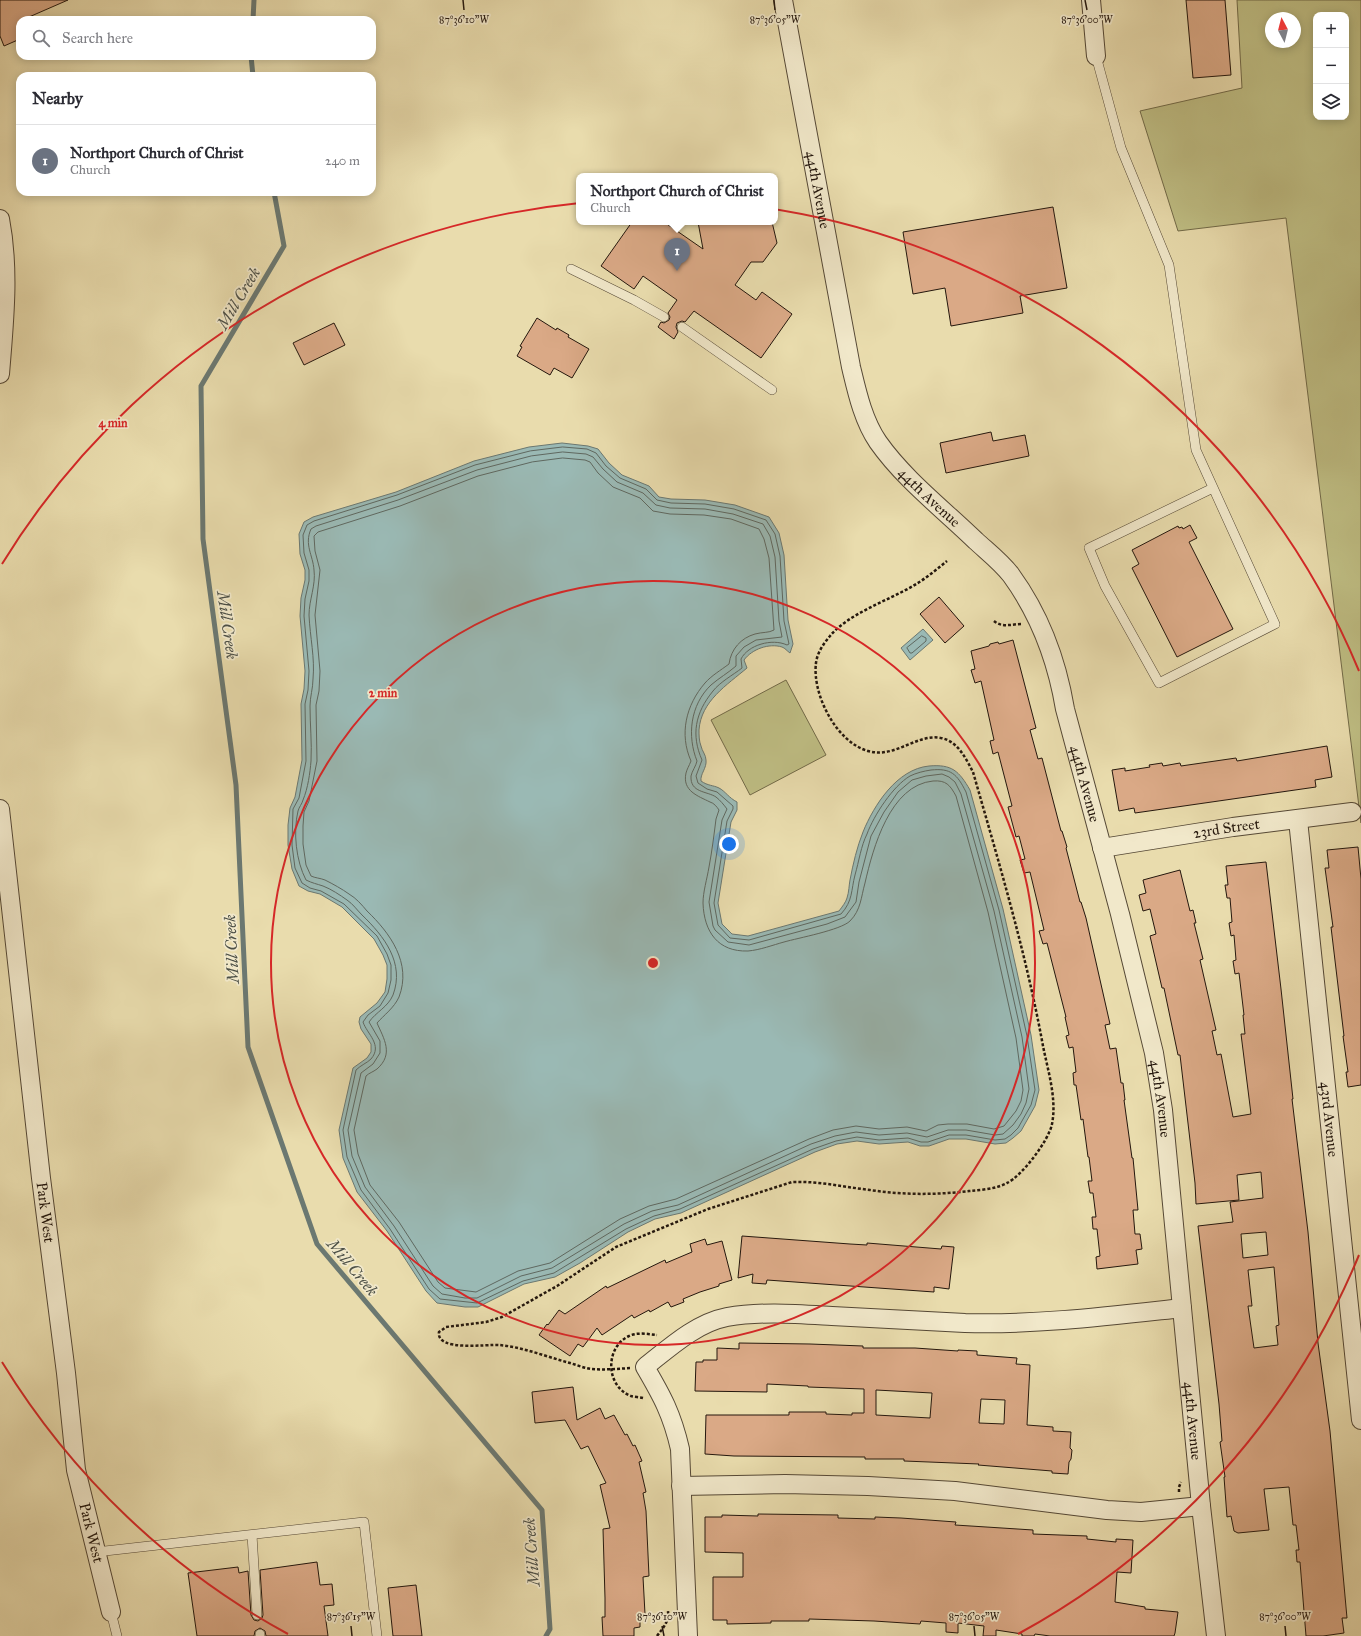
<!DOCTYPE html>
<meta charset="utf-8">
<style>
:root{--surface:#fff;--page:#f7f7f7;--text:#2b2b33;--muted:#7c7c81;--line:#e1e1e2;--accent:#0f766e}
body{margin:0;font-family:"IM FELL Great Primer",serif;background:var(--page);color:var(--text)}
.controls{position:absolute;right:12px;top:12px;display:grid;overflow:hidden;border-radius:8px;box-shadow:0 2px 10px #0003}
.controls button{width:36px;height:36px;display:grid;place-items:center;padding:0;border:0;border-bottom:1px solid var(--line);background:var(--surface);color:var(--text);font:20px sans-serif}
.compass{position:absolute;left:1265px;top:12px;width:36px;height:36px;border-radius:50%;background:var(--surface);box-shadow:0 2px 10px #0003;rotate:353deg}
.you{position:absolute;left:729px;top:844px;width:14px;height:14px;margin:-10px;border:3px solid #fff;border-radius:50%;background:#1a73e8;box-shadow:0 0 0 6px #1a73e833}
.badge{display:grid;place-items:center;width:26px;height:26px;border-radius:50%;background:var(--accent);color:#fff;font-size:13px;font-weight:700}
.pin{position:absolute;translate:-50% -33px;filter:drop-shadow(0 1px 2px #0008)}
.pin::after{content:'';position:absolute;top:21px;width:14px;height:12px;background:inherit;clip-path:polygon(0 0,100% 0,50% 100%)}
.popup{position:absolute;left:576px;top:173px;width:202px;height:52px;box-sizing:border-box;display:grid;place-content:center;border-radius:8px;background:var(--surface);filter:drop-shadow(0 1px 3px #0005);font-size:13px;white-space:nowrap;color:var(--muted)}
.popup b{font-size:15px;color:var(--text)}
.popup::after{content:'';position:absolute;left:50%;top:100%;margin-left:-8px;border:8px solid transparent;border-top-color:var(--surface)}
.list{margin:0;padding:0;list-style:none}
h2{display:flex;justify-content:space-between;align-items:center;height:52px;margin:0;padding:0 16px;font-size:17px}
h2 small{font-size:13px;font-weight:400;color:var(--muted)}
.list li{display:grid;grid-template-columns:26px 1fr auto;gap:12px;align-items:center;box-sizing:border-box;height:72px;padding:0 16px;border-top:1px solid var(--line)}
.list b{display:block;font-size:15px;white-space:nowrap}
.list p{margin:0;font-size:13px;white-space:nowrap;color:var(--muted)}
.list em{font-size:13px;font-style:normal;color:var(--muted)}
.icon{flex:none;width:22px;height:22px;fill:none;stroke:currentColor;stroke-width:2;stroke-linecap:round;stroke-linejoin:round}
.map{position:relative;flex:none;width:1361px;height:1636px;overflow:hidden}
.search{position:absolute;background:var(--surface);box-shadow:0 2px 10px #0003;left:16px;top:16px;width:360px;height:44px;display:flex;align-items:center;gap:10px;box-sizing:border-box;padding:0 14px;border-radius:12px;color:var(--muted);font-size:15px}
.panel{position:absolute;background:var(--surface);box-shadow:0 2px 10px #0003;left:16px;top:72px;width:360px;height:124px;border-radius:12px}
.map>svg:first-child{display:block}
</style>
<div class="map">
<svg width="1361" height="1636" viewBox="0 0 1361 1636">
<rect width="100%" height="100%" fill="#e9dcad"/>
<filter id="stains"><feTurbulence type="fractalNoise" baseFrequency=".005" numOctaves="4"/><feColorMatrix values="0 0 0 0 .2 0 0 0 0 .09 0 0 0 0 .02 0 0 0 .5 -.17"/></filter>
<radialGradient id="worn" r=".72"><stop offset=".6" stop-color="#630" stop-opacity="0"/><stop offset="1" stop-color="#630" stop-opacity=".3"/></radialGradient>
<g fill="#bfbe84" stroke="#726a48" fill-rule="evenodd">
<path d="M1237 0H1361V823L1286 218 1178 231 1140 111 1242 88ZM1316 15H1346V117H1316ZM1271 18H1295V42H1271Z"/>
<path d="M786 680 826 755 750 795 711 720Z"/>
</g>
<g fill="#9ab9b4" stroke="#6b7871">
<path d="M562 443 588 446 598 449 609 463 622 475 649 486 659 497 671 499 705 500 735 505 769 517 779 533 784 555 788 620 793 644 790 653C787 651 785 648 782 647 769 643 752 649 744 660L747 668C727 685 701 701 699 730 699 735 699 741 701 746 702 751 706 755 706 760 707 768 700 774 701 781 708 786 713 785 719 788 725 791 729 798 737 802V810L731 822 718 903 722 924 732 934 748 936 839 911C842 907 846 902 847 898 849 892 849 885 850 880 853 864 857 847 863 832 874 805 897 769 929 766 952 764 959 771 970 790L1003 909 1031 1035 1039 1090 1035 1106 1021 1131 1013 1138 1006 1143 995 1144 966 1139H949L929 1146H920L908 1142 879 1144 857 1141 837 1144 815 1152 681 1213 655 1219 628 1232 580 1263 555 1277 524 1284 478 1307H465L437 1303 426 1291 387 1231 357 1192 343 1158 339 1130 353 1068 367 1058 371 1052V1044L361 1029 359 1022 360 1017 377 1003 385 992 387 979V965L383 955 374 939 342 907 320 894 308 891 299 886 292 869 288 845V825L290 808 295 797 302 760 301 704 304 689 305 671 300 616 301 598 305 580V570L300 554 299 534 304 522 313 517 396 492 474 461 529 447Z"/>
<path d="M923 629 933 640 910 660 901 648Z"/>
</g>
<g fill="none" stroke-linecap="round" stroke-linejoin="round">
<g stroke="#5f6860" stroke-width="1">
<path d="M563 447 587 449 596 453 606 466 620 478 646 489 657 500 671 503 705 504 734 509 766 520 775 534 780 556 784 621 789 644 787 645C772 638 748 645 741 659L742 668C733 675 720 682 713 691 695 713 691 735 702 760L696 776 698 783 707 789 717 792 733 806V809L727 821 714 903 718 925 730 938 749 940 841 914C853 901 851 890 855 875 859 861 861 846 867 834 874 815 893 786 910 776 916 773 924 771 931 770 951 768 957 774 966 792L999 910 1027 1036 1035 1090 1031 1105 1018 1128 1011 1135 1005 1139 995 1140 966 1135H949L928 1142H921L908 1138 879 1140 857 1137 836 1141 813 1149 680 1209 654 1216 626 1229 554 1273 523 1281 477 1303 440 1299 429 1289 390 1229 361 1190 347 1157 343 1130 356 1070C361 1065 367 1063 371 1059 383 1045 367 1034 363 1022L368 1015 380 1006 388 993 391 980V965L387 954 377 936 344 904 321 891 310 888 302 883 295 868 292 845 293 809 299 798 306 761 305 704 308 690 309 671 304 616 305 599 309 581V570L304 553 303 535 307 525 314 521 397 495 475 465 530 451Z"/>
<path d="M563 452 586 454 593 457 603 469 617 482 643 493 656 505 670 508 705 509 733 514 763 524 770 536 775 557 779 621 782 637 756 640 744 647 736 656V666C728 673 719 678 711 685 690 705 687 736 697 761 696 766 692 771 691 776 690 793 707 791 716 797 720 800 724 805 727 809L722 820 709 902 713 926 715 930 728 942 749 945 827 924 845 917 856 902 859 882 871 836 884 812 898 792 912 780 926 776 942 774 949 777 955 782 961 794 994 911 1022 1037 1029 1089 1026 1103 1021 1114 1013 1125 1003 1134 995 1135 966 1130H948L927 1137 907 1133 879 1135 856 1132 835 1136 811 1144 678 1205 652 1211 624 1224 552 1268 521 1276 477 1298H465L442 1294 433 1286 394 1226 365 1187 352 1156 348 1130 361 1073 373 1064 380 1053V1041L369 1022C376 1012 388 1007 393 995 405 963 384 936 362 915 357 910 353 904 347 900 340 895 331 889 323 886 317 884 312 883 306 880 296 861 293 832 298 811 299 807 302 804 303 800 308 788 310 773 311 761 312 743 310 725 310 706 310 697 313 688 313 679 315 658 310 637 309 615 309 600 316 585 314 570 313 555 304 545 311 529L316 526 398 500 477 470 531 456Z"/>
<path d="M563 458 585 460 590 462 598 473 613 487 640 498 653 511 670 514 704 515 731 519 759 529 764 539 769 558 774 630C769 633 762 632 755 634 741 638 731 649 729 664 721 670 711 676 705 683 686 705 679 734 691 761 689 766 687 769 686 773 682 791 698 796 710 802 714 803 717 807 719 810L716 819C714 835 712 851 709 867 707 879 703 892 703 903 704 932 718 952 748 951 760 950 773 945 784 942 798 938 841 930 850 921 861 910 861 897 865 883 873 848 890 785 933 781 946 780 950 785 956 796L988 912 1016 1038 1023 1090 1021 1101 1016 1111 1004 1126 994 1129 967 1124H948L938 1125 926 1131 907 1127 879 1129 856 1126 833 1130 809 1139 676 1199 649 1206 620 1219 550 1263 518 1271 476 1292 445 1288 438 1282 399 1222 370 1185 358 1154 354 1130 366 1076C369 1073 373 1072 377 1069 394 1054 384 1039 377 1023 384 1015 394 1008 399 997 412 963 390 933 367 911 362 905 356 898 349 894 342 889 333 884 325 880 320 878 315 878 311 876L306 865 303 844V826L304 812 309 801 317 761 316 705 319 691 320 671 315 615 320 570 315 551 314 536 318 532 400 506 478 476 532 462Z"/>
<path d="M922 636 926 638V641L912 653H910L907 648Z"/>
</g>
<g stroke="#6b7871" stroke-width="5">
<path d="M253 20 254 0"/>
<path d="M251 56 253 76"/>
<path d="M274 192 284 246 201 386 203 539 236 785 248 1047 317 1244 542 1510 550 1629 546 1636"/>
</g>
</g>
<g fill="#daa986" stroke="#24170d" fill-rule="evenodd">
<path d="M0 0H68L29 17 30 20H20V39L4 46 0 36Z"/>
<path d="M1186 0H1225L1231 75 1193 78Z"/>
<path d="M1053 207 1067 288 1020 296 1023 313 951 326 945 288 913 294 903 232Z"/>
<path d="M632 222H664L703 249 698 222H772L777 243 763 262H751L735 285 756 300 762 292 792 314 761 358 694 311 685 322 682 321 677 323 676 327 678 332 674 339 658 327 661 322 664 323 669 320 670 317 668 313 677 300 643 276 634 289 601 266Z"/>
<path d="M537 318 556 330 557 328 569 335 568 337 589 349 572 378 554 368 550 375 517 356 522 347 520 346Z"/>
<path d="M334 323 345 345 304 365 293 343Z"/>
<path d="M991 432 993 441 1025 435 1029 456 946 473 940 443Z"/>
<path d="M1190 525 1197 538 1189 542 1233 629 1177 657 1132 568 1139 564 1132 550 1178 526 1179 528 1182 527 1183 529Z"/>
<path d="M939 597 964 626 945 643 920 614Z"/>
<path d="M1013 640 1036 728 1030 730 1038 759 1042 758 1061 831H1062L1067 847 1066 848 1080 902H1081L1086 918 1110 1024 1105 1025 1110 1049 1116 1048 1121 1083H1123L1125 1100H1124L1132 1158H1133L1138 1210H1133L1135 1234H1140L1142 1249 1136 1250 1138 1264 1097 1269 1096 1257 1100 1256 1097 1229H1093L1092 1217H1096L1093 1193H1090L1088 1181H1092L1089 1157H1088L1083 1119 1081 1120 1076 1085H1074L1073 1073 1076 1072 1073 1047 1069 1048 1066 1036 1069 1035 1065 1017H1066L1047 943 1043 944 1039 931 1044 930 1030 872 1024 873 1020 860 1025 859 1019 836 1016 837 1008 807 1012 806 998 752 993 754 990 741 994 740 981 681 975 683 971 670 975 669 971 651 989 646 990 644 998 642 999 644Z"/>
<path d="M1327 746 1332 777 1315 780 1316 787 1135 813 1134 808 1119 811 1112 770 1125 768V771L1150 767 1149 765 1162 763 1163 766 1180 763 1181 766 1236 758 1237 761Z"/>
<path d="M1358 847 1361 879V1085L1348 1087 1346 1072H1348L1343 1036H1344L1331 927H1333L1325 868H1329L1327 850Z"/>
<path d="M1266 862 1281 989 1293 1099H1292L1308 1232 1318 1343 1330 1431 1347 1618H1342L1344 1633 1323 1636H1306L1300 1562H1297L1296 1550H1299L1296 1525H1293L1289 1487 1264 1489 1269 1530 1238 1533 1234 1531 1231 1516 1227 1517 1224 1477H1225L1220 1442 1222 1441 1219 1404 1198 1226 1233 1222 1230 1202 1263 1198 1261 1172 1237 1175 1239 1200 1196 1204 1195 1183 1180 1055H1178L1164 988H1162L1150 936 1156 934 1150 909 1143 911 1139 895 1146 893 1143 880 1180 870 1190 911 1193 910 1196 923H1194L1203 959 1200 960 1216 1030 1212 1031 1217 1055 1221 1054 1233 1117 1251 1114 1241 1034H1245L1243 1015H1244L1239 973 1235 974 1233 961 1236 960 1234 935 1231 936 1229 923 1232 922 1230 898H1227L1225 885H1228L1226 866ZM1266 1232 1268 1255 1243 1258 1241 1234ZM1274 1267 1279 1325 1276 1326 1278 1345 1254 1348 1248 1306H1252L1248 1270Z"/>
<path d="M742 1236 850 1244 867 1245V1243L941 1249 942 1246 954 1247 949 1289 934 1287V1292L767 1280 766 1284 752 1283 753 1274 738 1278Z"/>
<path d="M705 1239 707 1245 722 1241 732 1280 719 1284V1286L700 1292 683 1299 684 1302 671 1307 668 1302 650 1312 649 1310 634 1318 632 1315 602 1335 597 1328 583 1347 578 1344 570 1356 539 1335 547 1324 548 1325 559 1310 565 1314 606 1286 607 1288 665 1260 666 1263 692 1252 690 1244Z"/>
<path d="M739 1343 810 1344 863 1346V1348H915L958 1351V1350L977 1351V1355L1017 1358 1016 1364 1030 1365 1027 1425 1053 1427V1431L1071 1432 1070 1448 1072 1450 1071 1459 1069 1462 1068 1474 1052 1473V1471L978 1465 979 1464 904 1461V1459H865V1457L734 1456 705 1454 706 1415H789V1412H826V1414L852 1415V1413H864V1389L808 1387V1386L767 1384V1392L695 1391 696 1362H703V1360H717V1348L739 1349ZM876 1390 932 1393 930 1418 876 1415ZM981 1399 1005 1400 1004 1424 979 1423Z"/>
<path d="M573 1387 577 1420 600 1408 605 1419 614 1415 625 1435 627 1434 633 1446 635 1445 642 1461 639 1462 646 1492 643 1493 646 1511 649 1576 643 1577 645 1614H640V1627L634 1628V1636H603L602 1617H605V1598L603 1529 610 1528 600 1485 606 1483 588 1446 581 1449 565 1420 535 1423 532 1392Z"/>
<path d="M758 1514 838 1515V1518L875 1519V1517L901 1518 956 1522 955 1525 1033 1530V1534L1087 1536V1539L1116 1542V1539L1133 1540 1131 1573 1117 1572 1115 1602 1145 1607V1609L1178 1612 1175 1633 1174 1636H1050L1035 1634 1034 1636H1022V1634L996 1630V1636H983L984 1626 958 1623V1633L946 1632V1623L921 1621 920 1624 874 1621 809 1619V1621H771V1623L727 1624V1620H713V1577H743V1553L705 1552V1517H722V1515L758 1516Z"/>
<path d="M317 1562 320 1585 332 1584 334 1605 324 1606 328 1636H266L265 1631 260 1628 255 1631 254 1636H197L188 1573 238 1567 239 1573 248 1571 251 1615 254 1620 258 1621 262 1618 263 1615 260 1570Z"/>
<path d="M416 1585 422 1636H393L388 1588Z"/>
</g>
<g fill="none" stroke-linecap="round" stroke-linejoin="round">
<defs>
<g id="service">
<path d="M1096 56 1121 148 1169 265 1196 450 1275 624 1159 683 1105 586 1089 548 1213 488"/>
<path d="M571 269 634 300 664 317"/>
<path d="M682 327 772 390"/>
<path d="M252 1535 257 1615"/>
<path d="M96 1552 364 1522 377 1636"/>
<path d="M111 1612 117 1636"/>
<path d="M260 1634V1636"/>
</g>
<g id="minor">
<path id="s1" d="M783 0 851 367C857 392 863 420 878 442 904 479 943 509 976 541 988 552 1001 562 1011 575 1040 615 1057 661 1065 709L1120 914 1143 1008 1154 1053 1163 1110 1201 1506 1216 1636"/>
<path d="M1091 0 1096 56"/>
<path d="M0 219C10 271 4 323 0 374"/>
<path id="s2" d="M0 809 41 1178 66 1373 76 1470 111 1612"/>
<path id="s3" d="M1298 820 1361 1420"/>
<path id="s4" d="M1102 848 1233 827 1352 812"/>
<path d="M681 1486 785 1484 868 1486 955 1491 1107 1510 1141 1512 1201 1506"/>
<path d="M688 1636 680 1449C672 1414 662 1396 645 1367 669 1348 696 1323 727 1317 761 1311 798 1314 832 1316 877 1318 921 1321 965 1323 1038 1325 1109 1316 1182 1308"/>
</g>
</defs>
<use href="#service" stroke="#554835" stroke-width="10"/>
<use href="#minor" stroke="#554835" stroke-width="20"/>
<g stroke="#24170d" stroke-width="2.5" stroke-dasharray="3 2" stroke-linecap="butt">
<path d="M994 621C1002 628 1012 624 1022 624"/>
<path d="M630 1368C617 1369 604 1370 591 1369 584 1368 577 1365 570 1363 547 1357 523 1347 499 1345 487 1344 436 1352 439 1332L446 1327 486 1322 502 1317 557 1286 616 1247 708 1209 792 1182C819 1181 844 1187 870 1190 903 1195 936 1195 969 1191 981 1190 996 1189 1007 1183 1022 1176 1049 1140 1052 1124 1057 1099 1048 1071 1043 1046 1026 953 999 863 973 772 966 759 958 741 941 738 917 733 895 759 868 751 836 742 812 694 816 663 817 653 824 643 830 636 848 614 887 601 913 586 925 579 936 570 947 561"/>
<path d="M643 1398C639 1397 634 1397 631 1396 605 1386 605 1347 629 1336 637 1332 648 1334 657 1335"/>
<path d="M1179 1492V1487L1181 1482"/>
<path d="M657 1636C663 1628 669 1622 668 1611"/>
</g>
<use href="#service" stroke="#f1e8ca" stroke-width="9"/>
<use href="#minor" stroke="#f1e8ca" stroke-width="18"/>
</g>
<path fill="none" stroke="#24170d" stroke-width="1.5" d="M463 0 464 10M774 0 775 10M1085 0 1087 10M351 1626 352 1636M662 1626 664 1636M974 1626 975 1636M1285 1626 1286 1636"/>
<g fill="none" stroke="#d62828" stroke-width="2">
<circle cx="653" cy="963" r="382"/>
<path d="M1359 1255A764 764 0 0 1 1018 1634M288 1634A764 764 0 0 1 2 1362M2 564A764 764 0 0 1 1359 671"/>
</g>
<g text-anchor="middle" stroke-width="3.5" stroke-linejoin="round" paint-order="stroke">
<g font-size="15" fill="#24170d" stroke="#f1e8ca">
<text dy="5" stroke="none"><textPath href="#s1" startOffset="193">44th Avenue</textPath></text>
<text dy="5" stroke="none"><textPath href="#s1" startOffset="529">44th Avenue</textPath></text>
<text dy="5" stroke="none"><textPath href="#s1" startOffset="865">44th Avenue</textPath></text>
<text dy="5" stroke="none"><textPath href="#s4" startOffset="126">23rd Street</textPath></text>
<text dy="5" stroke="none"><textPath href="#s1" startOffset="1189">44th Avenue</textPath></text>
<text dy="5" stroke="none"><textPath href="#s3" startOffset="301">43rd Avenue</textPath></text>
<text dy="5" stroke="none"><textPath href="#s2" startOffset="406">Park West</textPath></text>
<text dy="5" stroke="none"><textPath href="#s1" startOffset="1513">44th Avenue</textPath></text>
<text dy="5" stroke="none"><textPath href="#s2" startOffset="730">Park West</textPath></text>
</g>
<g font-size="16" font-style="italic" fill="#4d5047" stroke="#f1e8ca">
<text transform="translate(238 298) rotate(-59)" y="6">Mill Creek</text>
<text transform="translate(228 625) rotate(82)" y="6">Mill Creek</text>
<text transform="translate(231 949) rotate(-93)" y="6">Mill Creek</text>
<text transform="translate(353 1267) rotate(50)" y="6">Mill Creek</text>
<text transform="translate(531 1552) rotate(-94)" y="6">Mill Creek</text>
</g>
</g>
<g font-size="10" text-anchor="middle" fill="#24170d" stroke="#f1e8ca" stroke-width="3.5" stroke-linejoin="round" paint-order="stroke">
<text x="464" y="23">87°36'10"W</text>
<text x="775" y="23">87°36'05"W</text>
<text x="1087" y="23">87°36'00"W</text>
<text x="351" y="1620">87°36'15"W</text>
<text x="662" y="1620">87°36'10"W</text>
<text x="974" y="1620">87°36'05"W</text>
<text x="1285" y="1620">87°36'00"W</text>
</g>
<circle cx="653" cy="963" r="6" fill="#d62828" stroke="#f1e8ca" stroke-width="2"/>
<g font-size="12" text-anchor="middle" font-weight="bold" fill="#d62828" stroke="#f1e8ca" stroke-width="3.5" stroke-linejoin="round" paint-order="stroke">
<text x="113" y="427">4 min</text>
<text x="383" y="697">2 min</text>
</g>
<rect width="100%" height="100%" filter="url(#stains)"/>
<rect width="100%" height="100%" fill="url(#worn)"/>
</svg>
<div class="controls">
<button>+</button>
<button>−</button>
<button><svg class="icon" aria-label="layers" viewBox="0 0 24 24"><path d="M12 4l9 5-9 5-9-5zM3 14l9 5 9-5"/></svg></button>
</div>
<svg class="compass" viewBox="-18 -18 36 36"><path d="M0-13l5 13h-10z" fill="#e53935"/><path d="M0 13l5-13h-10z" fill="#7c7c81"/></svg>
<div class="you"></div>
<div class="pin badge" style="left:677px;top:271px;background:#6b7280">1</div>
<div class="popup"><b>Northport Church of Christ</b>Church</div>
<div class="search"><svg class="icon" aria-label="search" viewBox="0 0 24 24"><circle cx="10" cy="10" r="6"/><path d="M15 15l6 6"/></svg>Search here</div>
<section class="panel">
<h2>Nearby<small></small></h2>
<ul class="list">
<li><span class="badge" style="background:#6b7280">1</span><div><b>Northport Church of Christ</b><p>Church</p></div><em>240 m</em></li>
</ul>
</section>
</div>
